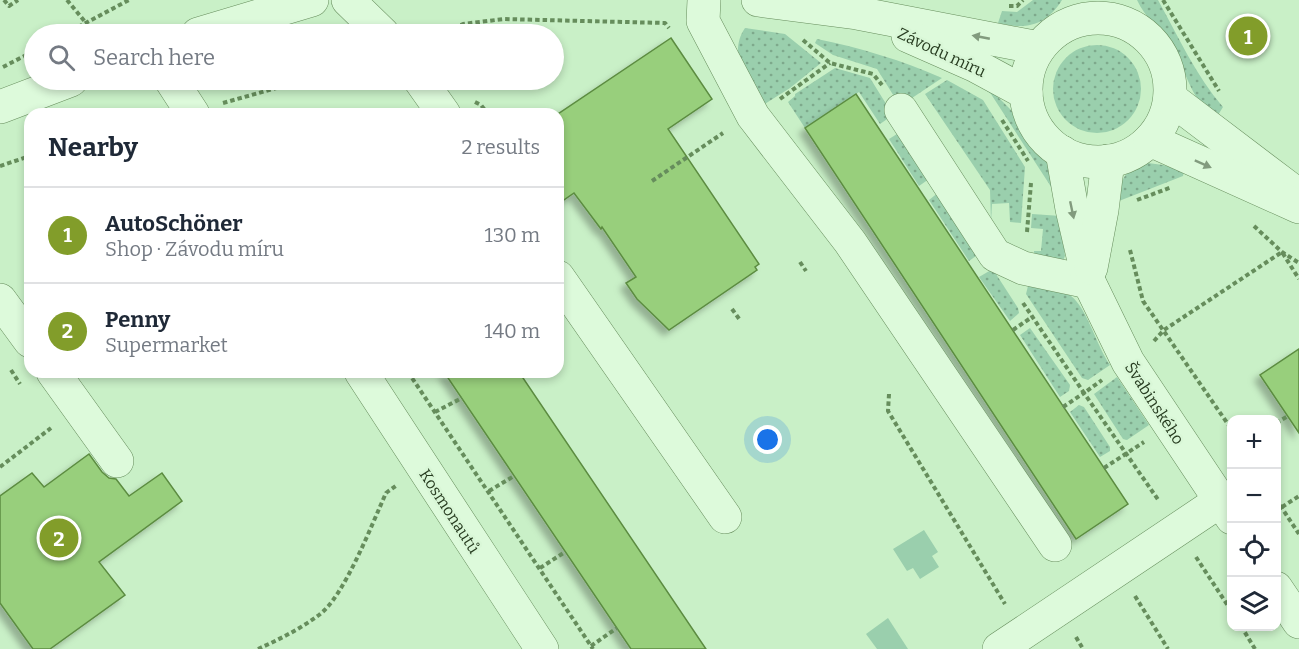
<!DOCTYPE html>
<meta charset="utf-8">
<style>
:root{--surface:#fff;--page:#f2f2f3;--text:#1f2937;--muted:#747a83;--line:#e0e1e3;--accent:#829d2a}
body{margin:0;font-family:Bitter,serif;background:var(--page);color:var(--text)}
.controls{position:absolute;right:18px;bottom:18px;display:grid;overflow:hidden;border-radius:12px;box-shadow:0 3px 9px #0003}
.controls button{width:54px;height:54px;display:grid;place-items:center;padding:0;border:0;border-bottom:2px solid var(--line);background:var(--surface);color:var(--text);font:30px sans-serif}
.you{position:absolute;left:768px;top:440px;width:21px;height:21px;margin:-15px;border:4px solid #fff;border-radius:50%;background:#1a73e8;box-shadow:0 0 0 9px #1a73e833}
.badge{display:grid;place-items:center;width:39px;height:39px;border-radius:50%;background:var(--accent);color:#fff;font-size:20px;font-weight:700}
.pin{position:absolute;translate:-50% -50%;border:3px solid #fff;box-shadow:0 2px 6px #0006}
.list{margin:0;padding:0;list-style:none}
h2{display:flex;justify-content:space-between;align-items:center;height:78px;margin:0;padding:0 24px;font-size:26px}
h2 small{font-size:20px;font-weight:400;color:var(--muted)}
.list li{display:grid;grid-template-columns:39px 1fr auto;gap:18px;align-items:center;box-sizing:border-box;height:96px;padding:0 24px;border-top:2px solid var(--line)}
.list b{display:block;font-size:22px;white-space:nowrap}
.list p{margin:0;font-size:20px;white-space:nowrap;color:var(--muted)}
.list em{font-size:20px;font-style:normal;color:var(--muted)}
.icon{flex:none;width:33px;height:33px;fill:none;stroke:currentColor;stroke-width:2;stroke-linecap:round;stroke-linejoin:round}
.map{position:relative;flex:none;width:1299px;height:649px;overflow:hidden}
.search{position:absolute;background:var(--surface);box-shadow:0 3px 9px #0003;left:24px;top:24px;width:540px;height:66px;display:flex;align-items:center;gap:15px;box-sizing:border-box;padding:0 21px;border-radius:33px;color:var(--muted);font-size:22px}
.panel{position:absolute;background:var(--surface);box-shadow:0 3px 9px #0003;left:24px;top:108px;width:540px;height:270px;border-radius:18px}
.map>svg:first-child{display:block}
</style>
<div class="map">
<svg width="1299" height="649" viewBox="0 0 1299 649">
<defs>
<pattern id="grass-dots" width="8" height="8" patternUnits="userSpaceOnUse" patternTransform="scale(1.5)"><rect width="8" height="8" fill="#9acfad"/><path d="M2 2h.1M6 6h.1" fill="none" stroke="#7ea98c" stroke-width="1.8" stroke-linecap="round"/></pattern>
<filter id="shadow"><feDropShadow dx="-5.5" dy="5.5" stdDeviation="3" flood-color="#0004"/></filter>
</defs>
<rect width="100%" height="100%" fill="#c9f0c7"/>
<g fill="url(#grass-dots)">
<path d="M1033 0H1062C1046 26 1026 30 998 23L1002 11 1017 12Z"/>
<path d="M1137 0H1158C1178 36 1196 76 1223 107L1215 120C1191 100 1186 69 1170 45 1159 29 1145 17 1137 0Z"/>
<path d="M745 28 785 34 821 63 790 88 760 107C748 84 727 54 745 28Z"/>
<path d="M817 39C861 48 901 60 942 78L900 106 877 69 833 55 815 43Z"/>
<circle cx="1097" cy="89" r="44"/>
<path d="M835 68 870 78 893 115 880 124 859 92 805 128 788 102 795 96V94Z"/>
<path d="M947 80 983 100 1025 167 1021 223 1010 222 1009 203 992 204 991 222 990 190 925 94Z"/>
<path d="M982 87 989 88 1011 110 1048 165 1057 196 991 94Z"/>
<path d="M897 134 929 179 919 186 889 139Z"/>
<path d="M1148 163 1163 165 1184 171 1183 176 1119 201C1120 177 1124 171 1148 163Z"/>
<path d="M939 192 976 256 969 261 929 200Z"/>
<path d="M1032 214 1061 216 1065 256 1062 263 1034 256V251H1041L1043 229 1031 228Z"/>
<path d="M991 270 994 271 1018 308 1019 313 1010 321 979 277Z"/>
<path d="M1036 284C1048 286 1061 288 1071 296 1087 308 1097 347 1110 365L1088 380 1082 378 1026 294 1028 286Z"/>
<path d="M1030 328 1070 385 1069 391 1060 397 1020 335Z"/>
<path d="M1117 377 1149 425 1127 440 1123 439 1094 394Z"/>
<path d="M1079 405 1084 407 1110 447V451L1100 457 1070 412Z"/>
</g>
<g fill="#9acfad">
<path d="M924 530 938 552 932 556 939 567 920 579 913 568 907 571 893 549Z"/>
<path d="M888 618 908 649H877L866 634Z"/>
</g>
<g fill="#98cf7c" stroke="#5c8c41" stroke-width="1.5" filter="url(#shadow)">
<path d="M671 38 712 99 668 129 759 264 755 267 757 270 669 330 637 299 626 283 636 277 602 227 601 229 574 193 558 204V114Z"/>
<path d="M856 94 1128 504 1076 539 805 128Z"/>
<path d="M1299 349V433L1260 375Z"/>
<path d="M444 372H519L706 649H631Z"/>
<path d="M89 454 102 472 109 478 116 479 129 496 162 473 182 501 99 562 125 595 50 649H33L0 603V496L32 473 44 487Z"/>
</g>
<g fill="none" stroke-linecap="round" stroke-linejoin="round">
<defs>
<g id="minor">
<path d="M348 0 383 34"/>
<path d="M704 0 703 21 753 116 850 242 1055 545"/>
<path d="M758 0 857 13 1039 48"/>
<circle cx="1098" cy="90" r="72"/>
<path d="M198 34 312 0"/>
<path d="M908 36 976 66 1026 93"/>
<path d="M171 80 193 114"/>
<path d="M420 80 444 114"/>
<path d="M1170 98 1290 189"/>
<path d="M0 107 71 80"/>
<path d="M901 110 995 255 1023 268 1089 282"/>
<path d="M1150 140 1299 207"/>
<path d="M1062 152 1072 209 1089 282 1128 362 1232 518"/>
<path d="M1091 268 1102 210 1108 161"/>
<path d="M558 277 725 517"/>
<path d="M0 300 30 341"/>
<path d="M53 372 117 461"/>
<path d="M361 372 542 649"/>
<path d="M1276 588 1299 622"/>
<path d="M999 649 1220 501"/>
</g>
</defs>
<use href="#minor" stroke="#668d5c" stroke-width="34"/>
<g stroke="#668d5c" stroke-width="4" stroke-dasharray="4.5 3" stroke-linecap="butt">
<path d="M4 0 9 6 18 0"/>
<path d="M67 0 86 23"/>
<path d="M1163 0 1219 91"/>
<path d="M1009 6H1017L1023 0"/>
<path d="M65 34 129 0"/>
<path d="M440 34 463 24 504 19 665 23 669 28"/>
<path d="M803 40 830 63 873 74 882 85"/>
<path d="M3 67 34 51"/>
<path d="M780 99 830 63"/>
<path d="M475 102 481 105 488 114"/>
<path d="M223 103 305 80"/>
<path d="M1002 120 1028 161"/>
<path d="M0 166 30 156"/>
<path d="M652 181 723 133"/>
<path d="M1137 200 1172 187"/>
<path d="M1254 226 1282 252 1299 263"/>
<path d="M1027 232 1031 183"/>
<path d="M1130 250 1143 301 1232 430"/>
<path d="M800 262 806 271"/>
<path d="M1023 303 1084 393 1102 380"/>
<path d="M732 309 740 320"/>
<path d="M1013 330 1032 317"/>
<path d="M1154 341 1164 330 1282 252 1299 279"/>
<path d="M11 370 20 384"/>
<path d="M408 372 593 649"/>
<path d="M889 394 888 411 1005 604"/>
<path d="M1063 407 1084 393 1159 501"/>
<path d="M435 412 462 398"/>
<path d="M1276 423 1288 416"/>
<path d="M0 467 51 428"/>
<path d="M1104 468 1144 442"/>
<path d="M489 491 514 476"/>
<path d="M1276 499 1299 534"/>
<path d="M1282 507 1299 496"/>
<path d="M1196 557 1232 612"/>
<path d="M540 568 565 552"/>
<path d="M1135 596 1168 649"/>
<path d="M1241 626 1255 649"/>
<path d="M1076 637 1083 649"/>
<path d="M591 646 617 628"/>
<path d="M258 649C278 640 300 629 319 615 344 597 372 524 386 493L397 485"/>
</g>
<use href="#minor" stroke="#ddfadb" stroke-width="33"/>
</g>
<defs><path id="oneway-solid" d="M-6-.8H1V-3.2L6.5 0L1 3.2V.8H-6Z" transform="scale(1.5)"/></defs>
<g fill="#829b7e">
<use href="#oneway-solid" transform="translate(981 37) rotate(-169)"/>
<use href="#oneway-solid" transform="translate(1203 164) rotate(24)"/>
<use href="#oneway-solid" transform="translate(1072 210) rotate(78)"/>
</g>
<g text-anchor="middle" stroke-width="5" stroke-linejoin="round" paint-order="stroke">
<g font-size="16" fill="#273c20" stroke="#d9f7d7">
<text transform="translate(942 52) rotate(25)" y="6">Závodu míru</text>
<text transform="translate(1155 403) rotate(57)" y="6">Švabinského</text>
<text transform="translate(450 511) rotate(57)" y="6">Kosmonautů</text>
</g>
</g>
</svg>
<div class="controls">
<button>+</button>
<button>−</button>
<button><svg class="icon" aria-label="locate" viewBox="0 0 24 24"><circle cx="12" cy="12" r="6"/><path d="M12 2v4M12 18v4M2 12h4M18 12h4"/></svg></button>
<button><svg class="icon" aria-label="layers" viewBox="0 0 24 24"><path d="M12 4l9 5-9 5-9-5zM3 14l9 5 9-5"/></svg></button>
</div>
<div class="you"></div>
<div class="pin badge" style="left:1248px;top:36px">1</div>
<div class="pin badge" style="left:59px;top:538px">2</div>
<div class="search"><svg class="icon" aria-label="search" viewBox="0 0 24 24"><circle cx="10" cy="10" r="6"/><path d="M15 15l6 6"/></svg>Search here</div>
<section class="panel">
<h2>Nearby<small>2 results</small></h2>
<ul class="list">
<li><span class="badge">1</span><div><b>AutoSchöner</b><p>Shop · Závodu míru</p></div><em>130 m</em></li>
<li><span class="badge">2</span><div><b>Penny</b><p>Supermarket</p></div><em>140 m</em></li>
</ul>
</section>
</div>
